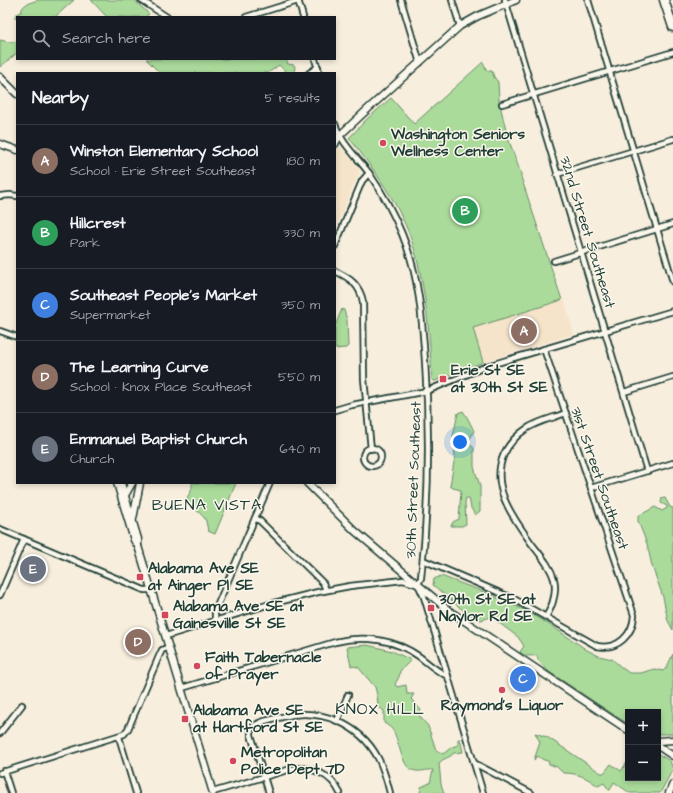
<!DOCTYPE html>
<meta charset="utf-8">
<style>
:root{--surface:#171b24;--page:#242831;--text:#f1f3f6;--muted:#9ea1a6;--line:#363941;--accent:#8c9099}
body{margin:0;font-family:"Architects Daughter",sans-serif;background:var(--page);color:var(--text)}
.controls{position:absolute;right:12px;bottom:12px;display:grid;overflow:hidden;border-radius:0px;box-shadow:0 2px 6px #0003}
.controls button{width:36px;height:36px;display:grid;place-items:center;padding:0;border:0;border-bottom:1px solid var(--line);background:var(--surface);color:var(--text);font:20px sans-serif}
.you{position:absolute;left:460px;top:442px;width:14px;height:14px;margin:-10px;border:3px solid #fff;border-radius:50%;background:#1a73e8;box-shadow:0 0 0 6px #1a73e833}
.badge{display:grid;place-items:center;width:26px;height:26px;border-radius:50%;background:var(--accent);color:#fff;font-size:13px;font-weight:700}
.pin{position:absolute;translate:-50% -50%;border:2px solid #fff;box-shadow:0 1px 4px #0006}
.list{margin:0;padding:0;list-style:none}
h2{display:flex;justify-content:space-between;align-items:center;height:52px;margin:0;padding:0 16px;font-size:17px}
h2 small{font-size:13px;font-weight:400;color:var(--muted)}
.list li{display:grid;grid-template-columns:26px 1fr auto;gap:12px;align-items:center;box-sizing:border-box;height:72px;padding:0 16px;border-top:1px solid var(--line)}
.list b{display:block;font-size:15px;white-space:nowrap}
.list p{margin:0;font-size:13px;white-space:nowrap;color:var(--muted)}
.list em{font-size:13px;font-style:normal;color:var(--muted)}
.icon{flex:none;width:22px;height:22px;fill:none;stroke:currentColor;stroke-width:2;stroke-linecap:round;stroke-linejoin:round}
.map{position:relative;flex:none;width:673px;height:793px;overflow:hidden}
.search{position:absolute;background:var(--surface);box-shadow:0 2px 6px #0003;left:16px;top:16px;width:320px;height:44px;display:flex;align-items:center;gap:10px;box-sizing:border-box;padding:0 14px;border-radius:0px;color:var(--muted);font-size:15px}
.panel{position:absolute;background:var(--surface);box-shadow:0 2px 6px #0003;left:16px;top:72px;width:320px;height:412px;border-radius:0px}
.map>svg:first-child{display:block}
</style>
<div class="map">
<svg width="673" height="793" viewBox="0 0 673 793">
<rect width="100%" height="100%" fill="#f8eedd"/>
<filter id="ink" filterUnits="userSpaceOnUse"><feTurbulence type="fractalNoise" baseFrequency=".025" numOctaves="2"/><feDisplacementMap in="SourceGraphic" scale="8" xChannelSelector="R" yChannelSelector="G"/><feConvolveMatrix kernelMatrix="1 2 1 2 8 2 1 2 1" color-interpolation-filters="sRGB"/></filter>
<g filter="url(#ink)">
<g fill="#f5e4ca">
<path d="M339 148H342L359 169V172L335 230V152Z"/>
<path d="M564 299 574 334 483 362 473 328Z"/>
</g>
<g fill="#abdb9b" stroke="#658c68">
<path d="M38 0H74L55 17H17V19L15 18V15L21 12C23 3 30 3 38 0Z"/>
<path d="M91 0H134L149 14 145 17H107Z"/>
<path d="M0 40 9 42 17 41V53L0 67Z"/>
<path d="M146 59H286L288 64 294 65 295 66 294 73H287L279 65 268 73H160Z"/>
<path d="M483 62 487 71H492L494 77 498 82 499 100 507 135 521 174V177L562 300 473 328 483 362 435 381 432 380C430 340 427 299 417 259 406 213 378 174 349 138L367 119 391 98 414 124Z"/>
<path d="M342 309 344 310 347 320 348 346 346 348 335 349V326Z"/>
<path d="M463 411 467 417 474 431 468 443 473 447 474 449V467L480 486V511L475 515 471 508 469 498H466L465 502 466 524 462 526H451L453 522 459 519 461 490 453 488 450 486 455 456 453 436 458 413Z"/>
<path d="M192 483H236L215 534 208 531C207 528 207 524 206 521 203 513 190 508 187 498L192 489Z"/>
<path d="M662 498H665L670 507 673 508V630L668 621 663 597 652 566 647 544 638 521V516L655 507 662 511 667 508V506L661 503Z"/>
<path d="M441 576 484 592 527 611 550 625 587 650 599 656 612 659 621 667 629 673H641L654 669 663 671 667 667 673 654V734H658V712H628V724L548 671 538 660 537 656C531 655 526 658 520 652L524 646 518 637 491 617 481 620 471 617 433 585 434 579Z"/>
<path d="M367 645 392 651 411 660 400 671 399 677 395 684 397 687 406 685 407 694H414L411 699 421 710 419 713 420 717 428 726 436 750 443 754 452 747 458 745V739H460L463 752 454 753C450 758 443 758 439 763L441 784 444 793H420L421 787 430 783 433 770C426 769 420 773 412 770 401 766 399 738 392 729 390 727 387 725 384 723V711L378 706 377 695 375 687 358 667 351 666 347 647Z"/>
<path d="M535 733 547 737 601 773H604L611 764 621 771 628 761V778H658V754L670 761 673 769 660 793H630L614 782 610 790H609L604 783 598 786C586 777 578 773 563 773L557 767 549 764 548 761 544 760 537 756 534 760 540 742Z"/>
</g>
<g fill="none" stroke-linecap="round" stroke-linejoin="round">
<defs>
<g id="street">
<path d="M141 0 167 17"/>
<path d="M298 0 303 17"/>
<path d="M401 0 420 63"/>
<path d="M452 0 460 26"/>
<path d="M505 0 647 471"/>
<path d="M588 0 673 282"/>
<path d="M246 17 298 1"/>
<path d="M315 59 319 73"/>
<path d="M309 73 318 67"/>
<path d="M502 104 673 52"/>
<path d="M335 124C341 143 357 157 369 173 382 192 393 212 402 234 419 275 422 317 425 361 430 433 429 505 421 578L418 584 424 597 483 793"/>
<path d="M557 174 673 139"/>
<path d="M0 196 10 195 17 196"/>
<path d="M335 246 362 181 369 173"/>
<path d="M554 261 673 224"/>
<path d="M335 271C350 278 360 285 363 302L364 379 371 449"/>
<path d="M0 331 17 337"/>
<path d="M624 392 673 377"/>
<path d="M335 410 352 405 427 391 487 366 673 311"/>
<circle cx="372" cy="457" r="9"/>
<path d="M591 488 673 463"/>
<path d="M255 518 260 521 323 583 326 590"/>
<path d="M0 529 144 590H152"/>
<path d="M423 560 514 599 597 646C618 650 633 635 634 615L544 349"/>
<path d="M0 595 24 539"/>
<path d="M546 617C553 605 557 592 554 579 550 564 537 552 529 540 511 515 490 485 504 454 509 444 517 435 526 429 538 421 553 418 566 413"/>
<path d="M215 620V611L270 483"/>
<path d="M166 636 270 604 318 592 350 586 403 580 416 584"/>
<path d="M182 688 335 642C364 635 395 639 420 657 429 664 437 672 448 676"/>
<path d="M337 721 348 695"/>
<path d="M0 733 22 705"/>
<path d="M119 737 136 793"/>
<path d="M474 763 531 793"/>
<path d="M4 771 11 793"/>
<path d="M0 773 124 734 128 729 160 654 162 650 169 647"/>
<path d="M213 792 291 769C312 766 331 774 340 793"/>
<path d="M269 793 251 735V729C257 721 273 719 282 717 320 707 360 724 378 758 384 769 387 781 390 793"/>
</g>
<g id="secondary">
<path d="M0 77 17 94"/>
<path d="M0 144 17 150"/>
<path d="M335 144 339 136 369 108 460 26 478 16 516 0"/>
<path d="M117 483 134 540 138 546"/>
<path d="M121 483 138 539V546L213 793"/>
<path d="M307 483 355 531 448 610 628 730"/>
<path d="M124 497 132 483"/>
<path d="M133 519 140 483"/>
<path d="M658 741 673 740"/>
<path d="M658 746 673 756"/>
<path d="M669 793 673 784"/>
</g>
<path id="highway" d="M664 0 673 27"/>
</defs>
<use href="#street" stroke="#1f3d34" stroke-width="8"/>
<use href="#secondary" stroke="#1f3d34" stroke-width="9"/>
<use href="#highway" stroke="#1f3d34" stroke-width="11"/>
<use href="#street" stroke="#fbf7ec" stroke-width="4.5"/>
<use href="#secondary" stroke="#fbf7ec" stroke-width="6"/>
<use href="#highway" stroke="#fbf7ec" stroke-width="8"/>
</g>
</g>
<g fill="#d1495b" stroke="#fbf7ec" stroke-width="1.5">
<circle cx="383" cy="143" r="4"/>
<rect x="439" y="375" width="8" height="8" rx="2"/>
<rect x="136" y="573" width="8" height="8" rx="2"/>
<rect x="427" y="604" width="8" height="8" rx="2"/>
<rect x="161" y="611" width="8" height="8" rx="2"/>
<circle cx="197" cy="666" r="4"/>
<circle cx="502" cy="690" r="4"/>
<rect x="181" y="715" width="8" height="8" rx="2"/>
<circle cx="233" cy="761" r="4"/>
</g>
<g text-anchor="middle" stroke-width="3" stroke-linejoin="round" paint-order="stroke">
<g font-size="15" font-weight="bold" fill="#1f3d34" stroke="#fbf7ec" text-anchor="start">
<text x="391" y="139">Washington Seniors<tspan x="391" dy="17">Wellness Center</tspan></text>
<text x="451" y="375">Erie St SE<tspan x="451" dy="17">at 30th St SE</tspan></text>
<text x="148" y="573">Alabama Ave SE<tspan x="148" dy="17">at Ainger Pl SE</tspan></text>
<text x="439" y="604">30th St SE at<tspan x="439" dy="17">Naylor Rd SE</tspan></text>
<text x="173" y="611">Alabama Ave SE at<tspan x="173" dy="17">Gainesville St SE</tspan></text>
<text x="205" y="662">Faith Tabernacle<tspan x="205" dy="17">of Prayer</tspan></text>
<text x="502" y="710" text-anchor="middle">Raymond's Liquor</text>
<text x="193" y="715">Alabama Ave SE<tspan x="193" dy="17">at Hartford St SE</tspan></text>
<text x="241" y="757">Metropolitan<tspan x="241" dy="17">Police Dept 7D</tspan></text>
</g>
<g font-size="15" fill="#1f3d34" stroke="#fbf7ec">
<text transform="translate(588 232) rotate(73)" y="5">32nd Street Southeast</text>
<text transform="translate(600 478) rotate(71)" y="5">31st Street Southeast</text>
<text transform="translate(413 480) rotate(-88)" y="5">30th Street Southeast</text>
</g>
<g font-size="16" letter-spacing="1" fill="#1f3d34" stroke="#fbf7ec">
<text x="207" y="510">BUENA VISTA</text>
<text x="380" y="714">KNOX HILL</text>
</g>
</g>
</svg>
<div class="controls">
<button>+</button>
<button>−</button>
</div>
<div class="you"></div>
<div class="pin badge" style="left:524px;top:331px;background:#8d6e63">A</div>
<div class="pin badge" style="left:465px;top:211px;background:#2e9e5b">B</div>
<div class="pin badge" style="left:523px;top:679px;background:#3f7fe0">C</div>
<div class="pin badge" style="left:138px;top:642px;background:#8d6e63">D</div>
<div class="pin badge" style="left:33px;top:569px;background:#6b7280">E</div>
<div class="search"><svg class="icon" aria-label="search" viewBox="0 0 24 24"><circle cx="10" cy="10" r="6"/><path d="M15 15l6 6"/></svg>Search here</div>
<section class="panel">
<h2>Nearby<small>5 results</small></h2>
<ul class="list">
<li><span class="badge" style="background:#8d6e63">A</span><div><b>Winston Elementary School</b><p>School · Erie Street Southeast</p></div><em>180 m</em></li>
<li><span class="badge" style="background:#2e9e5b">B</span><div><b>Hillcrest</b><p>Park</p></div><em>330 m</em></li>
<li><span class="badge" style="background:#3f7fe0">C</span><div><b>Southeast People's Market</b><p>Supermarket</p></div><em>350 m</em></li>
<li><span class="badge" style="background:#8d6e63">D</span><div><b>The Learning Curve</b><p>School · Knox Place Southeast</p></div><em>550 m</em></li>
<li><span class="badge" style="background:#6b7280">E</span><div><b>Emmanuel Baptist Church</b><p>Church</p></div><em>640 m</em></li>
</ul>
</section>
</div>
